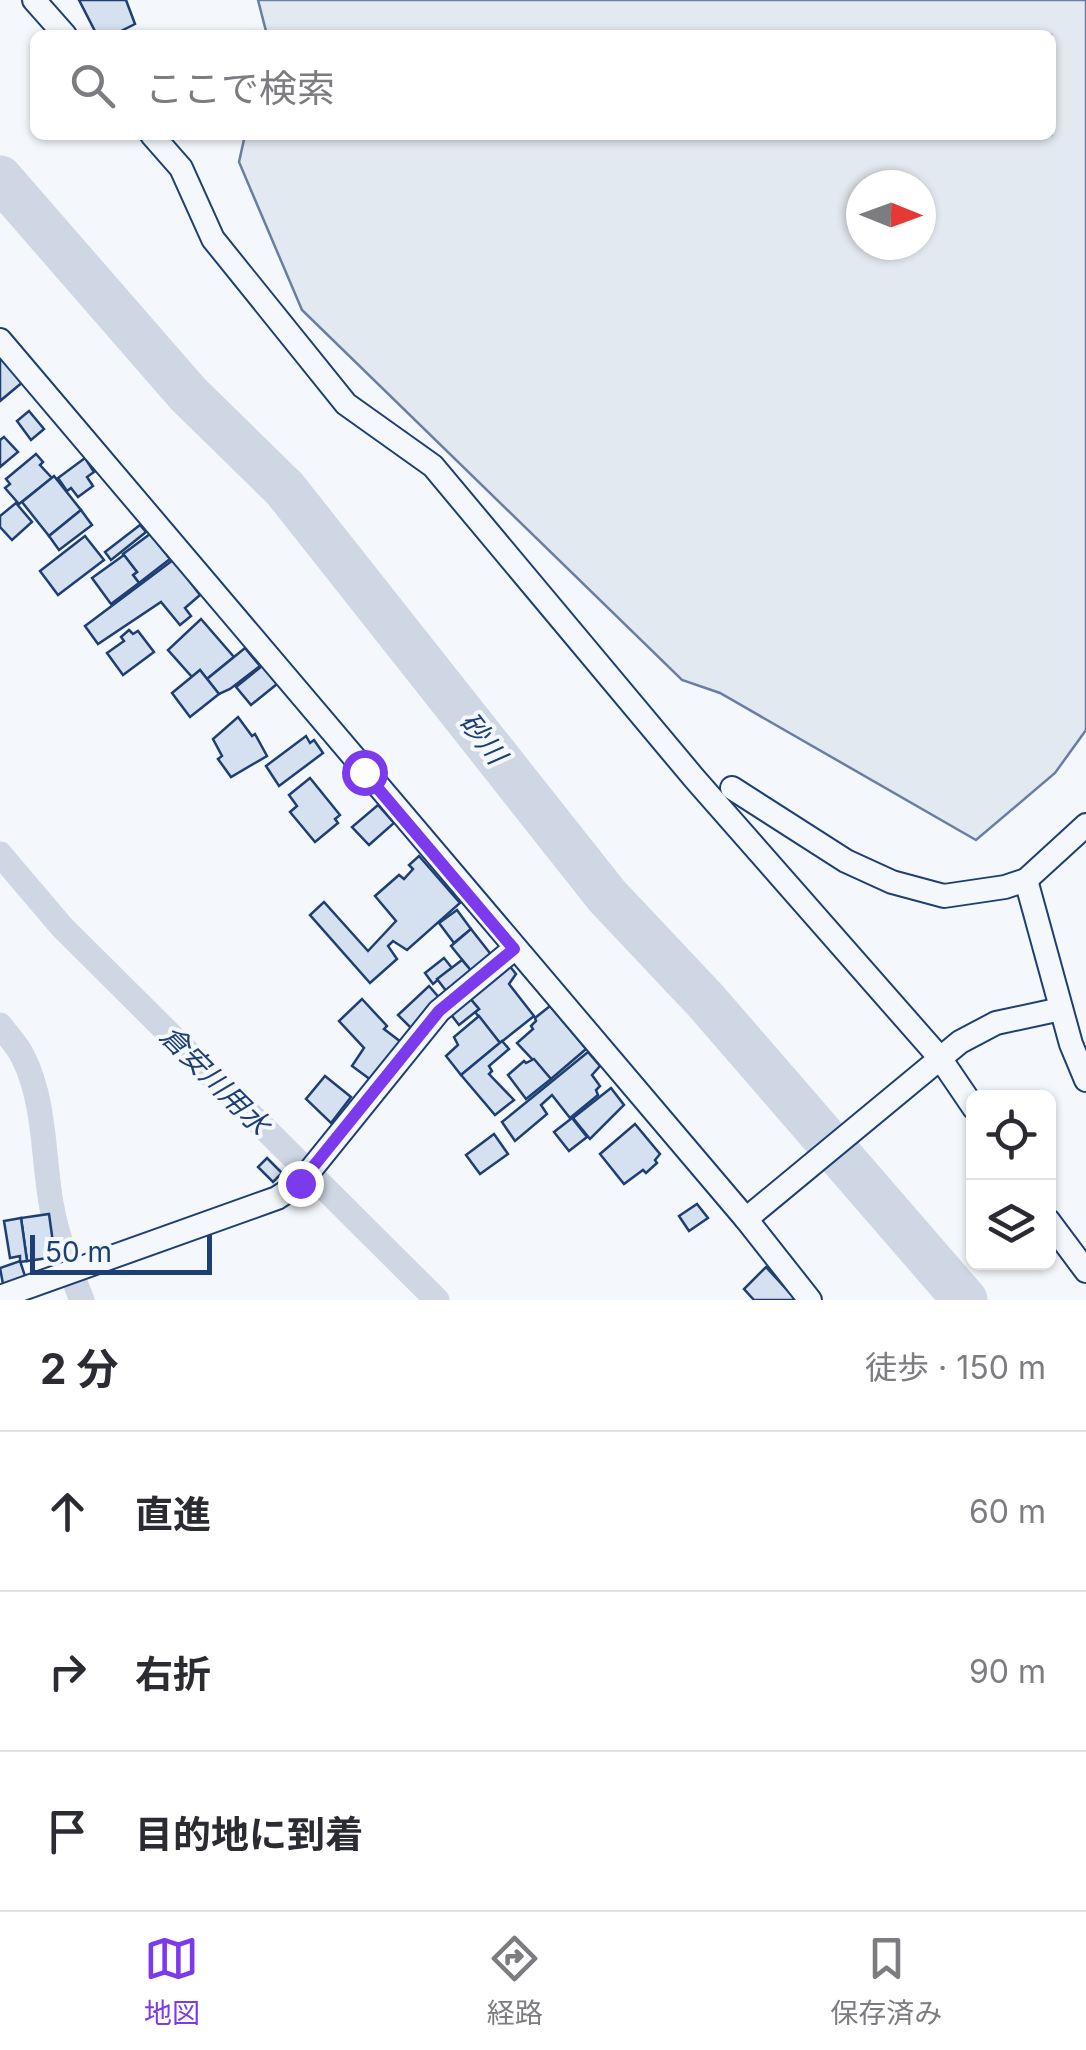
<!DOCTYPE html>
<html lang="ja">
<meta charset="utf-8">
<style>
:root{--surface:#fff;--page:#f2f2f3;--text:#2b2b33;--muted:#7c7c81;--line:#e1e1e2;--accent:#7c3aed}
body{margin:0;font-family:Inter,"Noto Sans JP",sans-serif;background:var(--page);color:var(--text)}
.controls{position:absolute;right:30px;bottom:30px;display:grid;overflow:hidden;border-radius:15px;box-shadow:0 2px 8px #0004}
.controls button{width:90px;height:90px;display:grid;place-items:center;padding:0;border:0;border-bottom:2px solid var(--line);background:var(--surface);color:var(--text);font:50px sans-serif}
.compass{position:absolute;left:846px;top:170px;width:90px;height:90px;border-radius:50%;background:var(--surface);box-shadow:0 2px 8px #0004;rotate:91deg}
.scale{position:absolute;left:30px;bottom:25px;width:182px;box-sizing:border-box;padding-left:10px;border:5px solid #1d3f73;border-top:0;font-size:28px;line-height:35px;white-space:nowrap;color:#1d3f73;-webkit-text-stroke:8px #f4f7fb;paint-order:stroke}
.stop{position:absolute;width:30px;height:30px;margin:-22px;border:8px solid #7c3aed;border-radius:50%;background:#fff}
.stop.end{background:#7c3aed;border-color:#fff;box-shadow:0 2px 10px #0008}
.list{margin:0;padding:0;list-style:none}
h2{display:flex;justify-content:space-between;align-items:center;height:130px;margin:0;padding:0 40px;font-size:42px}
h2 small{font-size:32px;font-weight:400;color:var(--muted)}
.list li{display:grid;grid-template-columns:65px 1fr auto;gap:30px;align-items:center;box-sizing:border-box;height:160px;padding:0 40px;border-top:2px solid var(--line)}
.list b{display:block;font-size:38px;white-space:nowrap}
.list em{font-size:32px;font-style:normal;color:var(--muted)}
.icon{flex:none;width:55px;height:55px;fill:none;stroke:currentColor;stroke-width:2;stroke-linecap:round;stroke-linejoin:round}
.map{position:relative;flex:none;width:1086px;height:1300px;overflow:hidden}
.search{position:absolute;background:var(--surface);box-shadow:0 2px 8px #0004;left:30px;right:30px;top:30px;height:110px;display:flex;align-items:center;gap:25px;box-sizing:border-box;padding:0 35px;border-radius:15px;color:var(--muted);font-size:38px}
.sheet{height:610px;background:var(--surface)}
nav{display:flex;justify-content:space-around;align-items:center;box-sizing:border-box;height:140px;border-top:2px solid var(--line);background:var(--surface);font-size:28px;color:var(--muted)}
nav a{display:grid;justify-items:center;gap:5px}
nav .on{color:var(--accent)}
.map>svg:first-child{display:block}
</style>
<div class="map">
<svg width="1086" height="1300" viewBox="0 0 1086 1300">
<rect width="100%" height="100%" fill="#f4f7fb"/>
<path fill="#e3e9f0" stroke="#687fa3" stroke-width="2.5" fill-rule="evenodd" d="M258 0H1086V730L1055 773 976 840 720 693 682 680 302 310 239 162 245 135H1051V35H267ZM861 185H921V245H861Z"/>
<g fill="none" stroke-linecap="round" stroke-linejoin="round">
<g stroke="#cfd7e4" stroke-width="25">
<path d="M0 854 62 927 437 1300"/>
<path d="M0 1025C7 1035 18 1046 23 1057 45 1100 43 1156 51 1203 57 1237 69 1268 82 1300"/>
</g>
<path stroke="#cfd7e4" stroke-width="45" d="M0 178 188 394 285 489 607 896 706 1001 965 1300"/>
</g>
<g fill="#d5e0f0" stroke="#1d3f73" stroke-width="2.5">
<path d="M79 0H126L135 24 113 35H97Z"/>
<path d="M0 352 24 381 0 401Z"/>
<path d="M29 411 44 429 31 440 17 421Z"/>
<path d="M4 437 18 452 0 467V440Z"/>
<path d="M36 454 43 462 40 465 52 478 19 504 5 488 10 484 6 479Z"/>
<path d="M85 458 94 472 87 477 93 486 78 497 71 488 67 491 58 478Z"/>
<path d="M54 476 81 510 49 536 22 502Z"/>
<path d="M16 503 32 522 12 540 0 527V516Z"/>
<path d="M81 510 92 525 59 550 49 536Z"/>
<path d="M140 525 146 532 111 560 105 552Z"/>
<path d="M150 534 170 559 139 583 133 575 137 572 123 554Z"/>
<path d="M85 536 104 560 58 595 40 571Z"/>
<path d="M124 555 137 572 133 575 139 583 111 604 92 578Z"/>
<path d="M173 560 200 595 185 608 191 616 180 625 161 602 98 644 85 626Z"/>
<path d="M201 619 234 657 207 679 200 670 192 677 168 650Z"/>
<path d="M129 630 133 634 138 631 154 652 123 675 107 653 124 641 121 637Z"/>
<path d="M245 648 260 666 230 689 219 694 207 679Z"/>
<path d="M262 666 277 684 251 705 236 687Z"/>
<path d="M200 670 219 694 190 717 172 693Z"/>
<path d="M238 717 252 736 255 734 267 756 231 777 218 759 222 756 213 739Z"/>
<path d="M306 736 310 743 314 740 323 753 279 786 266 766Z"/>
<path d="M310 778 340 815 335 819 338 823 315 842 290 812 297 806 289 795Z"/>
<path d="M378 805 394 823 369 845 352 827Z"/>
<path d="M419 856 460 903 407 950 393 941 388 946 397 959 370 983 310 915 324 902 368 951 396 921 375 896 399 875 404 879 413 869 409 865Z"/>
<path d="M457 910 471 929 454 943 439 923Z"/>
<path d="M471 929 493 957 473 973 451 946Z"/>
<path d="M444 958 452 968 433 984 425 973Z"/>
<path d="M462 960 473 973 447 992 437 979Z"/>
<path d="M508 964 516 974 509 984 534 1016 500 1043 475 1012 479 1009 468 996Z"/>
<path d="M429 986 442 1001 412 1029 398 1015Z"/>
<path d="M468 996 479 1009 459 1025 449 1012Z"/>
<path d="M362 999 387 1026 384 1029 401 1042 371 1080 352 1066 364 1048 339 1021Z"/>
<path d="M550 1006 586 1049 551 1079 517 1043 533 1029 531 1026 536 1021 535 1018Z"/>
<path d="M479 1016 500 1043 461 1075 446 1056 458 1045 454 1037Z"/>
<path d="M502 1041 509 1049 489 1066 492 1071 489 1074 514 1100 495 1115 461 1075Z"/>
<path d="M588 1052 600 1066 592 1075 600 1086 596 1090 598 1095 570 1118 552 1095 541 1105 547 1114 515 1141 502 1122Z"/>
<path d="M534 1059 551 1079 526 1099 508 1075 524 1061 526 1063Z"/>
<path d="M325 1076 351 1097 331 1123 306 1099Z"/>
<path d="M611 1088 624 1105 590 1139 573 1118Z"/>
<path d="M572 1118 587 1137 569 1151 554 1132Z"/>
<path d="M635 1124 660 1154 655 1160 657 1163 646 1173 643 1170 624 1184 600 1154Z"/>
<path d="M494 1134 508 1154 480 1174 466 1155Z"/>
<path d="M267 1158 282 1173 273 1182 258 1167Z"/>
<path d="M697 1204 708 1218 689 1231 679 1216Z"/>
<path d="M49 1214 55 1257 27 1261 21 1218Z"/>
<path d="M21 1218 27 1261 20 1262V1256L10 1258 4 1221Z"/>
<path d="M20 1261 25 1276 3 1284 0 1268Z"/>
<path d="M766 1267 788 1291 796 1300H754L744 1289Z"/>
</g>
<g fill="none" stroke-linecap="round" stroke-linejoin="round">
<defs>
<g id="street">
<path d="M34 0 65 35"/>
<path d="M152 135 181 168 213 239 346 404 433 466 694 778 940 1058 974 1108"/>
<path d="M0 340 746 1219 810 1300"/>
<path d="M732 788 846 861 892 882 944 896 1005 887 1026 880 1086 825"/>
<path d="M1026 880 1071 1044 1086 1080"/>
<path d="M746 1219 960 1042 996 1023 1061 1009"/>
<path d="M1048 1220 1086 1271"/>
<path d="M0 1297 277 1198 300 1183 439 1011 514 949"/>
</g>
</defs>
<use href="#street" stroke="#1d3f73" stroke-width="26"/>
<use href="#street" stroke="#f4f7fb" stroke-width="22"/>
</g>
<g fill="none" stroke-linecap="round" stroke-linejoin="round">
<path stroke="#7c3aed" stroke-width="12" d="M300 1183 439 1011 514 949 364 772"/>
</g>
<g text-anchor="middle" stroke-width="8" stroke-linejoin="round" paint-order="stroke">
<g font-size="28" font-style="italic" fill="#1d3f73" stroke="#f4f7fb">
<text transform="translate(483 738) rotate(52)" y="10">砂川</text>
<text transform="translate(215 1080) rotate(45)" y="10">倉安川用水</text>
</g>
</g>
</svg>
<div class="controls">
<button><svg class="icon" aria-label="locate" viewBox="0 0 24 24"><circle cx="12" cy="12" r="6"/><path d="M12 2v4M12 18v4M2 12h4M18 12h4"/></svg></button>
<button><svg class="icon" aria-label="layers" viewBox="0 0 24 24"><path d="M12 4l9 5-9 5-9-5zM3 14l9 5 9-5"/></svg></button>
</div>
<svg class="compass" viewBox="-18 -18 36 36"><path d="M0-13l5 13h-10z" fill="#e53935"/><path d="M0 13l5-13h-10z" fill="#7c7c81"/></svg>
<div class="scale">50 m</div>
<div class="stop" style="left:364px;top:772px"></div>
<div class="stop end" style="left:300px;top:1183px"></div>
<div class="search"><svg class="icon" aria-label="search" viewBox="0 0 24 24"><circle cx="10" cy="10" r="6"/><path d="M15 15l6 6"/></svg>ここで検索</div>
</div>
<section class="sheet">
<h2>2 分<small>徒歩 · 150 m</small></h2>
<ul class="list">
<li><svg class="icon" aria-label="ahead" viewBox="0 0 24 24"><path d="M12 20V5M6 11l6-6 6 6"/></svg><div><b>直進</b></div><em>60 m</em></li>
<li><svg class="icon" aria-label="right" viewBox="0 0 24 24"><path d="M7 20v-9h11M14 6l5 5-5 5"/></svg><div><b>右折</b></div><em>90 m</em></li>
<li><svg class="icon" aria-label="arrive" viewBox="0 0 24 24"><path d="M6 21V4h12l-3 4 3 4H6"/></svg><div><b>目的地に到着</b></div></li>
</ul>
</section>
<nav>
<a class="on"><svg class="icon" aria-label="map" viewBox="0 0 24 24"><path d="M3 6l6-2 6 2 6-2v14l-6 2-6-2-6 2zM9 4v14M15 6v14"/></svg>地図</a>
<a><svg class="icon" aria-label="directions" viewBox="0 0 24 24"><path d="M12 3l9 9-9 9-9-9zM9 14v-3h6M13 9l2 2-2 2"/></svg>経路</a>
<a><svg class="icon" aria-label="saved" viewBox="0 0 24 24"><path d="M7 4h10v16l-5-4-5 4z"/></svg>保存済み</a>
</nav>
